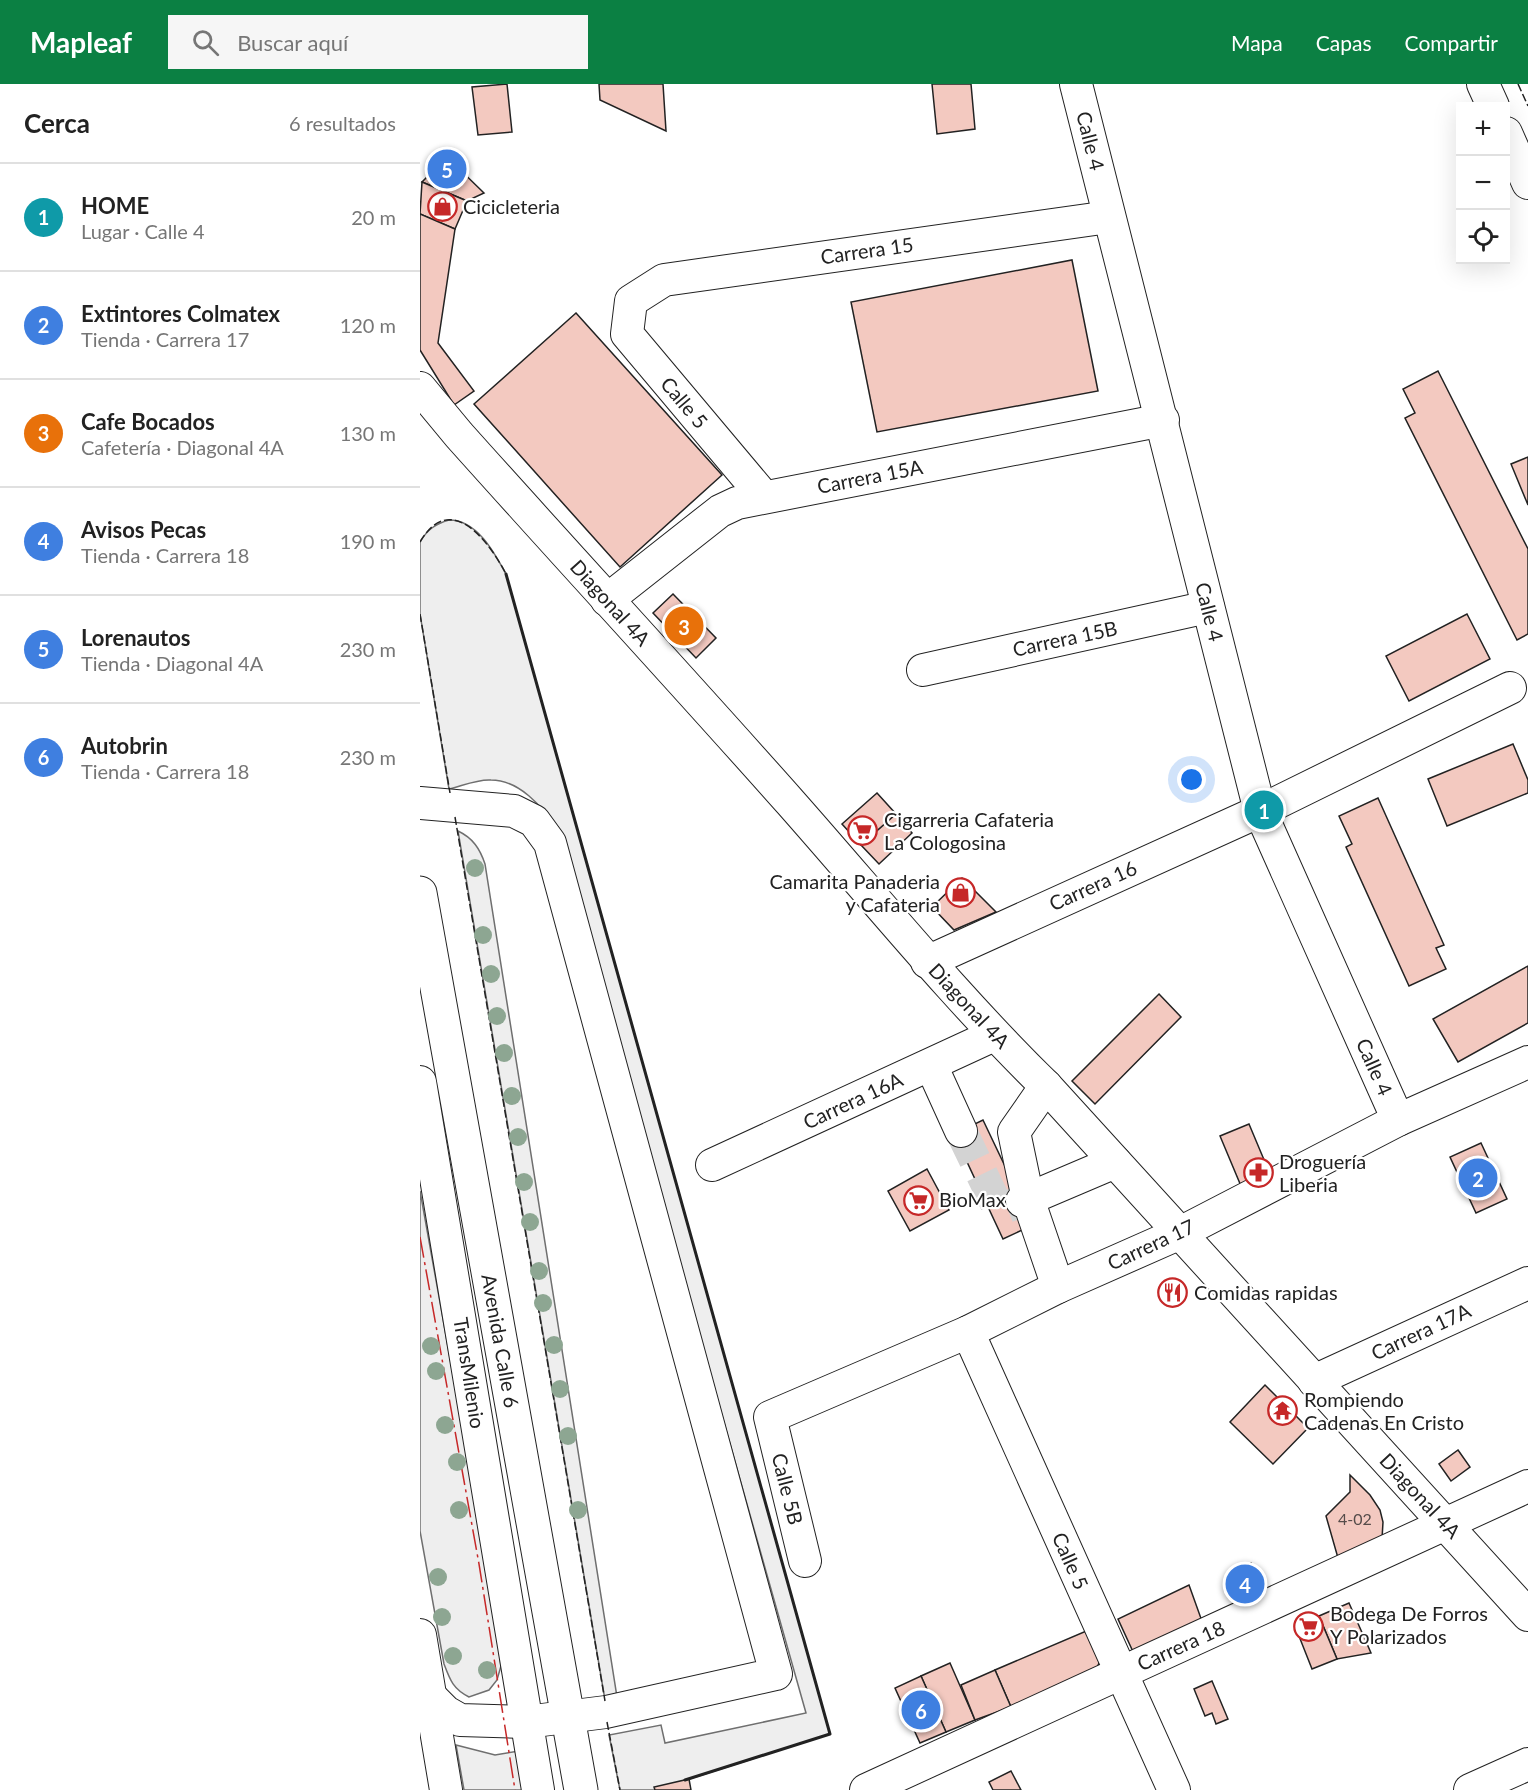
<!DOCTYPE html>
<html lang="es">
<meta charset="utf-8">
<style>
:root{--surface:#fff;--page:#f6f6f6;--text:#222;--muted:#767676;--line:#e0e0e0;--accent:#0b8043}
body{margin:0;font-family:Lato,sans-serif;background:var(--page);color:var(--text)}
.controls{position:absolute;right:18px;top:18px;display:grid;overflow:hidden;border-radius:0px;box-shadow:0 6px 24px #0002}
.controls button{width:54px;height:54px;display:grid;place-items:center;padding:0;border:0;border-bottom:2px solid var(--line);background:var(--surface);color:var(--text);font:30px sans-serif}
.you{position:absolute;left:772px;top:696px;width:21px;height:21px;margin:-15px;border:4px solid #fff;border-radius:50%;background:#1a73e8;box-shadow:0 0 0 9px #1a73e833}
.badge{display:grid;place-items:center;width:39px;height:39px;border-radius:50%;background:var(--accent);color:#fff;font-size:20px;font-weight:700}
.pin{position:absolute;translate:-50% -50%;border:3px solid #fff;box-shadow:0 2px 6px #0006}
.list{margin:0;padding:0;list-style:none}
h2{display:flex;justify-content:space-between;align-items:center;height:78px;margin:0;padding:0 24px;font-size:26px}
h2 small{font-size:20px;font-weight:400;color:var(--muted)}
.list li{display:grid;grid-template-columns:39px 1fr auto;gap:18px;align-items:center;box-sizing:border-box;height:108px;padding:0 24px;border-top:2px solid var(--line)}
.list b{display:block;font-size:22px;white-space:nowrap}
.list p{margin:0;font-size:20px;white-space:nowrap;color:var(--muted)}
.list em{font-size:20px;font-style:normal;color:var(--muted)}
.icon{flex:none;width:33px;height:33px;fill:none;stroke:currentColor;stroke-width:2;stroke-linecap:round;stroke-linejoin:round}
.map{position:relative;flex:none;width:1108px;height:1706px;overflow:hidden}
header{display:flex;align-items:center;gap:36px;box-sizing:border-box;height:84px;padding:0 30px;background:var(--accent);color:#fff}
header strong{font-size:28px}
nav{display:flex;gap:33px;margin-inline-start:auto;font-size:21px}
.search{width:420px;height:54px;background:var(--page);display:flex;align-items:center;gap:15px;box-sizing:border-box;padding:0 21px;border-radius:0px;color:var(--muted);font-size:22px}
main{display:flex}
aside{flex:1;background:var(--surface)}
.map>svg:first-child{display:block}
</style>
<header>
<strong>Mapleaf</strong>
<div class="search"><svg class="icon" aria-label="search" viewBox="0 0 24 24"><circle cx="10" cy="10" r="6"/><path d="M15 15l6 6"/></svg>Buscar aquí</div>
<nav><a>Mapa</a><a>Capas</a><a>Compartir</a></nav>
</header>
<main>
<aside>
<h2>Cerca<small>6 resultados</small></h2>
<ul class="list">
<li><span class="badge" style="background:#0f9aa8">1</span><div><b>HOME</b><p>Lugar · Calle 4</p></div><em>20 m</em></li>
<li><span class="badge" style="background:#3f7fe0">2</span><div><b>Extintores Colmatex</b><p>Tienda · Carrera 17</p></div><em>120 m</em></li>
<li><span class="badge" style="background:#e8710a">3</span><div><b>Cafe Bocados</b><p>Cafetería · Diagonal 4A</p></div><em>130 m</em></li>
<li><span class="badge" style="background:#3f7fe0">4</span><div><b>Avisos Pecas</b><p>Tienda · Carrera 18</p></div><em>190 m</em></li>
<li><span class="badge" style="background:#3f7fe0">5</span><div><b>Lorenautos</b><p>Tienda · Diagonal 4A</p></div><em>230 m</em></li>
<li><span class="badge" style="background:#3f7fe0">6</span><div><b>Autobrin</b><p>Tienda · Carrera 18</p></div><em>230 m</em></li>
</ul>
</aside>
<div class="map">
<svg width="1108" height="1706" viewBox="0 0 1108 1706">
<rect width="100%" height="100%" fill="#fff"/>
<g fill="#eee" stroke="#6f6f6f" stroke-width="1.5">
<path d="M29 436C57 436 74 468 86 490L410 1650 235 1706H200L189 1651 241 1641 245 1659 386 1629 136 744C122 722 99 696 71 696 57 695 42 702 29 705L0 530V458C7 446 15 440 29 436Z"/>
<path d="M38 747C53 754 60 765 65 780L197 1613 185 1616Z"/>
<path d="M0 1107 70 1497 81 1582 77 1596 69 1606 49 1613C33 1605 30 1596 24 1580L0 1447Z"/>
<path d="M36 1661 75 1671 99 1667 106 1706H44Z"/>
</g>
<g fill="#f3c9c0" stroke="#222" stroke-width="1.5">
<path d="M87 0 92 48 58 51 52 3Z"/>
<path d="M179 0H243L246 47 180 16Z"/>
<path d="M512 0H551L555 45 517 50Z"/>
<path d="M27 73 64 109 47 117 2 98Z"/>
<path d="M2 98 47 117 35 145 0 130Z"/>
<path d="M0 130 35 145 18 259 54 307 34 321 0 266Z"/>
<path d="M652 176 678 307 457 348 431 218Z"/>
<path d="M156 229 302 391 200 483 54 320Z"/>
<path d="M1018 287 1108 465V550L1097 556 985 334 995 329 983 305Z"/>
<path d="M1108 373V421L1091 380Z"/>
<path d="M253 510 296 554 276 574 233 529Z"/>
<path d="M1047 530 1070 575 989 617 966 572Z"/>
<path d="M1093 660 1108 696V709L1027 742 1008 695Z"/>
<path d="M457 709 476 730 441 761 422 740Z"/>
<path d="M958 714 1024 861 1016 864 1026 885 989 902 926 763 932 760 919 732Z"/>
<path d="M476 730 492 749 459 780 441 761Z"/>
<path d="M542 794 576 828 534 846 512 823Z"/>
<path d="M1108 882V939L1038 978 1013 935Z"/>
<path d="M739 910 761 933 675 1020 652 997Z"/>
<path d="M563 1036 613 1141 583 1155 534 1050Z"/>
<path d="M829 1040 850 1090 821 1102 800 1052Z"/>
<path d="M1061 1059 1087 1115 1056 1129 1030 1073Z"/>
<path d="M507 1085 529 1126 490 1147 468 1107Z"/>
<path d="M845 1301 888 1344 853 1380 810 1338Z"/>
<path d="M1038 1366 1050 1383 1031 1397 1019 1380Z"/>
<path d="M930 1391 950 1411 960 1426 963 1438 962 1455 918 1474 906 1432 930 1408Z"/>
<path d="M831 1479 843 1510 819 1519 807 1489Z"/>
<path d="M769 1501 783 1540 715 1572 698 1535Z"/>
<path d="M929 1519 951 1569 917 1575 899 1532Z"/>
<path d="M899 1532 917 1575 892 1585 875 1542Z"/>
<path d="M671 1545 682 1572 676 1586 591 1623 575 1586Z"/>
<path d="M530 1579 555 1636 526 1648 501 1592Z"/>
<path d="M575 1586 591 1623 555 1636 541 1601Z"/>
<path d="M501 1592 526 1648 500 1659 475 1604Z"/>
<path d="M792 1597 808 1635 796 1640 792 1629 785 1632 774 1605Z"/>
<path d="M591 1687 601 1706H573L569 1698Z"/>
<path d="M269 1695 271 1706H235L234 1703Z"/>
</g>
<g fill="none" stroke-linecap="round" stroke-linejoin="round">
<path stroke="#d3d3d3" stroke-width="32" stroke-dasharray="32 16" stroke-linecap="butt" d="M541 1047 579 1126 602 1117"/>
<defs>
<g id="minor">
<path d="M656 0 840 727 978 1036"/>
<path d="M1063 0 1073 22"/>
<path d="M1086 49 1108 99"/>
<path d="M0 304 39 351C149 474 261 595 371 719 455 814 535 913 626 1002L1108 1531"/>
<path d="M344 413 207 250 211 217 244 196 689 133"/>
<path d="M187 516 300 427 317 419 743 336"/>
<path d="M503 586 788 523"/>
<path d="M0 719 94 727 114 737 130 759 356 1590 186 1628 106 1638 40 1636 26 1628 10 1612"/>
<path d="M507 878 840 727 1090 604"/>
<path d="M511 981 541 1047"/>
<path d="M0 998 118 1706"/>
<path d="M292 1081 574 951"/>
<path d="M602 1117 608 1115 594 1048 626 1002"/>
<path d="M638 1203 608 1115 695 1078"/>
<path d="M548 1248 754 1706"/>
<path d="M894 1297 1108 1199"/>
<path d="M385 1477 350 1333 548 1248 638 1203 758 1150 978 1036 1108 978"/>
<path d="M0 1551 26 1706"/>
<path d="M446 1706 1108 1402"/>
<path d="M1050 1706 1108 1680"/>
</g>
<path id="major" d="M0 809 161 1706"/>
</defs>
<use href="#minor" stroke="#222" stroke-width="34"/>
<use href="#major" stroke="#222" stroke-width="35"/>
<use href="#minor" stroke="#fff" stroke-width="32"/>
<use href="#major" stroke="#fff" stroke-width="33"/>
<g stroke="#222" stroke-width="1.5" stroke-dasharray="8 3" stroke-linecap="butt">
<path d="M1098 0 1108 22"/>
<path d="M0 458C31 405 70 459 86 490"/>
<path d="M0 530 30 709"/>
<path d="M35 733 185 1617"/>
<path d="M187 1638 200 1706"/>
</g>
<path stroke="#222" stroke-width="3" d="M86 490 410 1650 265 1696"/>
<path stroke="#c62828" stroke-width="1.5" stroke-dasharray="21 4.5 3 4.5" stroke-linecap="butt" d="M0 1153 59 1480 95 1706"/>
</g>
<g fill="#8da692">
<circle cx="55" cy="784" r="9"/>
<circle cx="63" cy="851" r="9"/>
<circle cx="71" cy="890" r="9"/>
<circle cx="77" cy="932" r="9"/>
<circle cx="84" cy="969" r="9"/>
<circle cx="92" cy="1012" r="9"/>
<circle cx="98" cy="1053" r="9"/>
<circle cx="104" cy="1098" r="9"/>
<circle cx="110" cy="1138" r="9"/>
<circle cx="119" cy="1187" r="9"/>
<circle cx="123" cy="1219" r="9"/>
<circle cx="134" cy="1261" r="9"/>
<circle cx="11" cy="1262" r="9"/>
<circle cx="16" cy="1287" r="9"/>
<circle cx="140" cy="1305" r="9"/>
<circle cx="25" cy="1341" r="9"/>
<circle cx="148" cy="1352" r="9"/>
<circle cx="37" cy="1378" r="9"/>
<circle cx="39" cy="1426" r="9"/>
<circle cx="158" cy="1426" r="9"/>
<circle cx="18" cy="1493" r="9"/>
<circle cx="22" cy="1533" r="9"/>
<circle cx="33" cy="1572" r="9"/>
<circle cx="67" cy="1586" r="9"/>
</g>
<defs>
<symbol id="shop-ring" viewBox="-11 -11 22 22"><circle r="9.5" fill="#fff" stroke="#c62828" stroke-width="1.5"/><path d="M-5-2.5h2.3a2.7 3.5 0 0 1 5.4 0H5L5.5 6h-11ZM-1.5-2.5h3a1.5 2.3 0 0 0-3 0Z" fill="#c62828"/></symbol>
<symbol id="supermarket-ring" viewBox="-11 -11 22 22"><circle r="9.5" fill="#fff" stroke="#c62828" stroke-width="1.5"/><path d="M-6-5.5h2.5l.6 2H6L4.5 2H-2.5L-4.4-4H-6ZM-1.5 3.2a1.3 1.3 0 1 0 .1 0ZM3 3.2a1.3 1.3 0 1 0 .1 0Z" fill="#c62828"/></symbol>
<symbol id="pharmacy-ring" viewBox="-11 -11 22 22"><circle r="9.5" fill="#fff" stroke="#c62828" stroke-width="1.5"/><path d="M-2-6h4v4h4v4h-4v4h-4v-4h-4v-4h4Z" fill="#c62828"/></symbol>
<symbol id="restaurant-ring" viewBox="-11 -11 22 22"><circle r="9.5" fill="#fff" stroke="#c62828" stroke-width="1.5"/><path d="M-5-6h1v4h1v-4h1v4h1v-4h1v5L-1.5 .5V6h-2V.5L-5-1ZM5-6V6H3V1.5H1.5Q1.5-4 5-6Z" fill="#c62828"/></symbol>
<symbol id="temple-ring" viewBox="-11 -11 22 22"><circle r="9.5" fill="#fff" stroke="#c62828" stroke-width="1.5"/><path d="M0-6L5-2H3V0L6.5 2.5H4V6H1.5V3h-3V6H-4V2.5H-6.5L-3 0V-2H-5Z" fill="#c62828"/></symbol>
</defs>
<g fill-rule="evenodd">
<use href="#shop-ring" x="6" y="106" width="33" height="33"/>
<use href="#supermarket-ring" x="426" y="730" width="33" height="33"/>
<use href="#shop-ring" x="524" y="792" width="33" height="33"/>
<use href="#pharmacy-ring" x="822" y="1072" width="33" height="33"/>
<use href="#supermarket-ring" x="482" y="1100" width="33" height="33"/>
<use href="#restaurant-ring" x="736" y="1192" width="33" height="33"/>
<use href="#temple-ring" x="846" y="1310" width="33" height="33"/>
<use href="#supermarket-ring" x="872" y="1526" width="33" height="33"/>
</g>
<g text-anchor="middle" stroke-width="4.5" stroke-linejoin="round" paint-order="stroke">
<g font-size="16" fill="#564c4a">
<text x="935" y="1441">4-02</text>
</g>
<g font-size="20" fill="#222" stroke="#fff">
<text transform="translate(670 57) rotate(76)" y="7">Calle 4</text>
<text transform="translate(447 167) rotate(-8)" y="7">Carrera 15</text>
<text transform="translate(264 319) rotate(50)" y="7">Calle 5</text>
<text transform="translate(450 393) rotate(-11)" y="7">Carrera 15A</text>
<text transform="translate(190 519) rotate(48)" y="7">Diagonal 4A</text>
<text transform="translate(789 528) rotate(76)" y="7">Calle 4</text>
<text transform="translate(645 555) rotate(-12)" y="7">Carrera 15B</text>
<text transform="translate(673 802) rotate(-24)" y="7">Carrera 16</text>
<text transform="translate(549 922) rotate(47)" y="7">Diagonal 4A</text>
<text transform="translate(954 983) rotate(66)" y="7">Calle 4</text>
<text transform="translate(433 1017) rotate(-25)" y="7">Carrera 16A</text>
<text transform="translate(731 1161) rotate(-25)" y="7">Carrera 17</text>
<text transform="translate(1001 1248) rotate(-25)" y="7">Carrera 17A</text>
<text transform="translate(80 1257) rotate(80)" y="7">Avenida Calle 6</text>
<text transform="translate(49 1289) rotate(81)" y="7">TransMilenio</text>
<text transform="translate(367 1405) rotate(76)" y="7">Calle 5B</text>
<text transform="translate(1000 1412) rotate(47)" y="7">Diagonal 4A</text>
<text transform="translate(650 1477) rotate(66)" y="7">Calle 5</text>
<text transform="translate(761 1562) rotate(-24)" y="7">Carrera 18</text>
</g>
<g font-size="20" fill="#222" stroke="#fff" text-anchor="start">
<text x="43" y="130">Cicicleteria</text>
<text x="464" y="743">Cigarreria Cafateria<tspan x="464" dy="23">La Cologosina</tspan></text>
<text x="520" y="805" text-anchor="end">Camarita Panaderia<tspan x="520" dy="23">y Cafateria</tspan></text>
<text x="859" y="1085">Droguería<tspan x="859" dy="23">Liberia</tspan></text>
<text x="519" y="1123">BioMax</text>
<text x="774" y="1216">Comidas rapidas</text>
<text x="884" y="1323">Rompiendo<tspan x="884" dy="23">Cadenas En Cristo</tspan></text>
<text x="910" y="1537">Bodega De Forros<tspan x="910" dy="23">Y Polarizados</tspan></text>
</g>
</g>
</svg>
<div class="controls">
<button>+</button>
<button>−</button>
<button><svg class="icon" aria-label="locate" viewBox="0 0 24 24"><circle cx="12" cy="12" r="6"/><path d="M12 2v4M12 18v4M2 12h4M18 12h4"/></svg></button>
</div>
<div class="you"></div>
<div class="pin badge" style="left:844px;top:726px;background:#0f9aa8">1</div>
<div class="pin badge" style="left:1058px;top:1094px;background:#3f7fe0">2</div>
<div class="pin badge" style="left:264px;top:542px;background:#e8710a">3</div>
<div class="pin badge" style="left:825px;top:1500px;background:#3f7fe0">4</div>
<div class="pin badge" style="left:27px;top:85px;background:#3f7fe0">5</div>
<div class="pin badge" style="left:501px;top:1626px;background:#3f7fe0">6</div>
</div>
</main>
